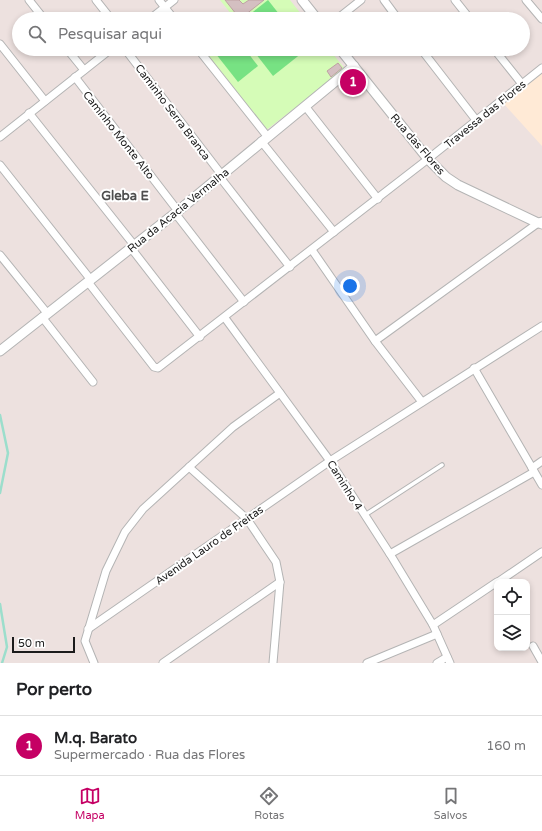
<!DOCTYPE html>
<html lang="pt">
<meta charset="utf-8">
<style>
:root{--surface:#fff;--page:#f2f2f2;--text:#202124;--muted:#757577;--line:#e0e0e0;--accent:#c50064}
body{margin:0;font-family:"Varela Round",sans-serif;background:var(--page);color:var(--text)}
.controls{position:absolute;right:12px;bottom:12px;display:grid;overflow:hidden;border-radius:8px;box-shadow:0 2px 6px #0003}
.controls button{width:36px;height:36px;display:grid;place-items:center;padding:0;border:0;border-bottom:1px solid var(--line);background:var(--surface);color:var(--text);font:20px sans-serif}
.scale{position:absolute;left:12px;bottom:10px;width:63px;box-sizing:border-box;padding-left:4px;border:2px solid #1b1b1b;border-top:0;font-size:11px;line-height:14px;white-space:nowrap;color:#1b1b1b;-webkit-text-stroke:3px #fff;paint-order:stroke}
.you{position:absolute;left:350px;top:286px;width:14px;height:14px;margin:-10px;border:3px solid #fff;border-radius:50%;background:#1a73e8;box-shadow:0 0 0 6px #1a73e833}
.badge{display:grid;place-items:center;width:26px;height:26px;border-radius:50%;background:var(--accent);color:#fff;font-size:13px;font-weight:700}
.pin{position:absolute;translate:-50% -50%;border:2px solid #fff;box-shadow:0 1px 4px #0006}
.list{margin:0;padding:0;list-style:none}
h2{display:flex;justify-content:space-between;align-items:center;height:52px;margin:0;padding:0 16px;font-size:17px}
h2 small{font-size:13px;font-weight:400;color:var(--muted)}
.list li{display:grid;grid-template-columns:26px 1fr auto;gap:12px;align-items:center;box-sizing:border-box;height:60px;padding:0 16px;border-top:1px solid var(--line)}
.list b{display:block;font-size:15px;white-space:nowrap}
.list p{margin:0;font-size:13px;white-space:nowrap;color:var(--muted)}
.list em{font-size:13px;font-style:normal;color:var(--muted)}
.icon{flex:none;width:22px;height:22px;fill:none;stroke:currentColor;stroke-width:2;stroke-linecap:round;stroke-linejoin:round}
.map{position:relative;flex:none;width:542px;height:663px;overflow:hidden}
.search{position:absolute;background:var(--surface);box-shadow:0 2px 6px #0003;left:12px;right:12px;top:12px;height:44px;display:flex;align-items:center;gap:10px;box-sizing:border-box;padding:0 14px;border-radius:22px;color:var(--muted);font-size:15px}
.sheet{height:112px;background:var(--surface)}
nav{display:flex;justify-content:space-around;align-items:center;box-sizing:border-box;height:56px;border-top:1px solid var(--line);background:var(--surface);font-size:11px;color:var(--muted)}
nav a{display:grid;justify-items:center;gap:2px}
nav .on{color:var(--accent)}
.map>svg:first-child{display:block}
</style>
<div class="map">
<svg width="542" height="663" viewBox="0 0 542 663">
<rect width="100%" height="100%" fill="#ede1df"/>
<path fill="#ffead6" d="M542 73V146L504 104Z"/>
<g fill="#d5fcb7">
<path d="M220 0H290L305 19H235Z"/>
<path d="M201 49H329L345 69 265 131Z"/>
</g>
<g fill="#77e283">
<path d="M268 0 283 19H244Z"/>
<path d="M212 49H245L258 66 238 82Z"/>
<path d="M252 49H307L273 76Z"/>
</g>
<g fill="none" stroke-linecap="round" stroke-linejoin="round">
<g stroke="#9cdecc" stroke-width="2.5">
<path d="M0 415 8 453 0 493"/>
<path d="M0 604 7 647 2 663"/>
</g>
</g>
<g fill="#d4bfc1" stroke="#bfa1a3">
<path d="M225 0H239L243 4 249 0H264L240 19Z"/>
<path d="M338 63 342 68 331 77 327 71Z"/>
</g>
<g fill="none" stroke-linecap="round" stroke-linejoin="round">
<defs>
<path id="service" d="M365 515 442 465"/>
<g id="minor">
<path d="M29 0 44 19"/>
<path d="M96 0 111 19"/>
<path d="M159 0 174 19"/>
<path d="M384 0 398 19"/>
<path d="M455 0 470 19"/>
<path d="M526 0 542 19"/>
<path d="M150 19 174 0"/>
<path d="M337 19 361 0"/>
<path d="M0 44 45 101"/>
<path d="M67 49 84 70"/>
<path d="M125 49 221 174"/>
<path d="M198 49 267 136"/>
<path d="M421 49 476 120"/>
<path d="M494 49 522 84"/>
<path d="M75 77 178 211"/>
<path d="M305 106 378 199"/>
<path d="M29 113 134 245"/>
<path d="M0 137 111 49"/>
<path d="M261 141 334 232"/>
<path d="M0 165 91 280"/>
<path d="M219 176 290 267"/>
<path d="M175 213 244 302"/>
<path d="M131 248 200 337"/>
<path d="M312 250 375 341 422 402"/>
<path d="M0 255 47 313"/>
<path d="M88 282 154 367 158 368 428 159 542 68"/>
<path d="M42 317 93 382"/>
<path d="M225 318 330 461 390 554 433 625 450 663"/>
<path d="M375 341 538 223 542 225"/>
<path d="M474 368 542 485"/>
<path d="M189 467 247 519 276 562 280 582 273 663"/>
<path d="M532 468 542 461"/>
<path d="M390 554 534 472"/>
<path d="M498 582 542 552"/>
<path d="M433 625 497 582"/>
<path d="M88 629 330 461 542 326"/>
<path d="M533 646 542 662"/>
<path d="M94 663 85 641 106 571 125 532 143 509 233 427 280 393"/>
<path d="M163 663 280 582"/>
<path d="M367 663 437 634"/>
<path d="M437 663 447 657"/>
</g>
<g id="tertiary">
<path d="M302 0 317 19"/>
<path d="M340 49 428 159 446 177 458 185 538 223 542 222"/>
<path d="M0 351 178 211 354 66"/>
</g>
</defs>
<use href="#service" stroke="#b4b4b4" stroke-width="5.5"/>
<use href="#minor" stroke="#b4b4b4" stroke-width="9"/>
<use href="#tertiary" stroke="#b4b4b4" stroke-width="11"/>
<use href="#service" stroke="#fff" stroke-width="3.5"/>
<use href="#minor" stroke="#fff" stroke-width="7"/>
<use href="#tertiary" stroke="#fff" stroke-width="9"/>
</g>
<g text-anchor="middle" stroke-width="4" stroke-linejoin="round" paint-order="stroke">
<g font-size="11" fill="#1b1b1b" stroke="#fff">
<text transform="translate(173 112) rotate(53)" y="4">Caminho Serra Branca</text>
<text transform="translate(485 114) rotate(-39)" y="4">Travessa das Flores</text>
<text transform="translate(119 135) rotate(52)" y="4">Caminho Monte Alto</text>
<text transform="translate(418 144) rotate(49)" y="4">Rua das Flores</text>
<text transform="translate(178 210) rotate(-39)" y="4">Rua da Acacia Vermalha</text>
<text transform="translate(345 485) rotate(58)" y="4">Caminho 4</text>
<text transform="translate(209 545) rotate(-35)" y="4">Avenida Lauro de Freitas</text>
</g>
<g font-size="13" font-weight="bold" fill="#4e4e4e" stroke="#fff">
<text x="125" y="200">Gleba E</text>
</g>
</g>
</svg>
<div class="controls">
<button><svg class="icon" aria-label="locate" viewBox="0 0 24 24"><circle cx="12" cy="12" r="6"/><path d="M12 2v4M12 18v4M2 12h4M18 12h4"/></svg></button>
<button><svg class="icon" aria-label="layers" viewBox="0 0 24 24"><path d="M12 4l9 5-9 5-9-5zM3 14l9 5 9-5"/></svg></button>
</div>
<div class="scale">50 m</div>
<div class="you"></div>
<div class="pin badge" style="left:353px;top:82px">1</div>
<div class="search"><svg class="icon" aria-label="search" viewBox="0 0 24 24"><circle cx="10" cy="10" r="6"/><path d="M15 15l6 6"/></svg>Pesquisar aqui</div>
</div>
<section class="sheet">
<h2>Por perto<small></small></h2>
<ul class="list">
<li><span class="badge">1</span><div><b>M.q. Barato</b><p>Supermercado · Rua das Flores</p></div><em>160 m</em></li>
</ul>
</section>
<nav>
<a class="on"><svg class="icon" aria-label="map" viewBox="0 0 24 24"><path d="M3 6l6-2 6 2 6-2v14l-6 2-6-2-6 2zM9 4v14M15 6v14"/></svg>Mapa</a>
<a><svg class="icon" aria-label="directions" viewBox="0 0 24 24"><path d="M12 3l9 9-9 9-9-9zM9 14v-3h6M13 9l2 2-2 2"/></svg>Rotas</a>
<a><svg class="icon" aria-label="saved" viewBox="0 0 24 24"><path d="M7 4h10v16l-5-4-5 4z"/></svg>Salvos</a>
</nav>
